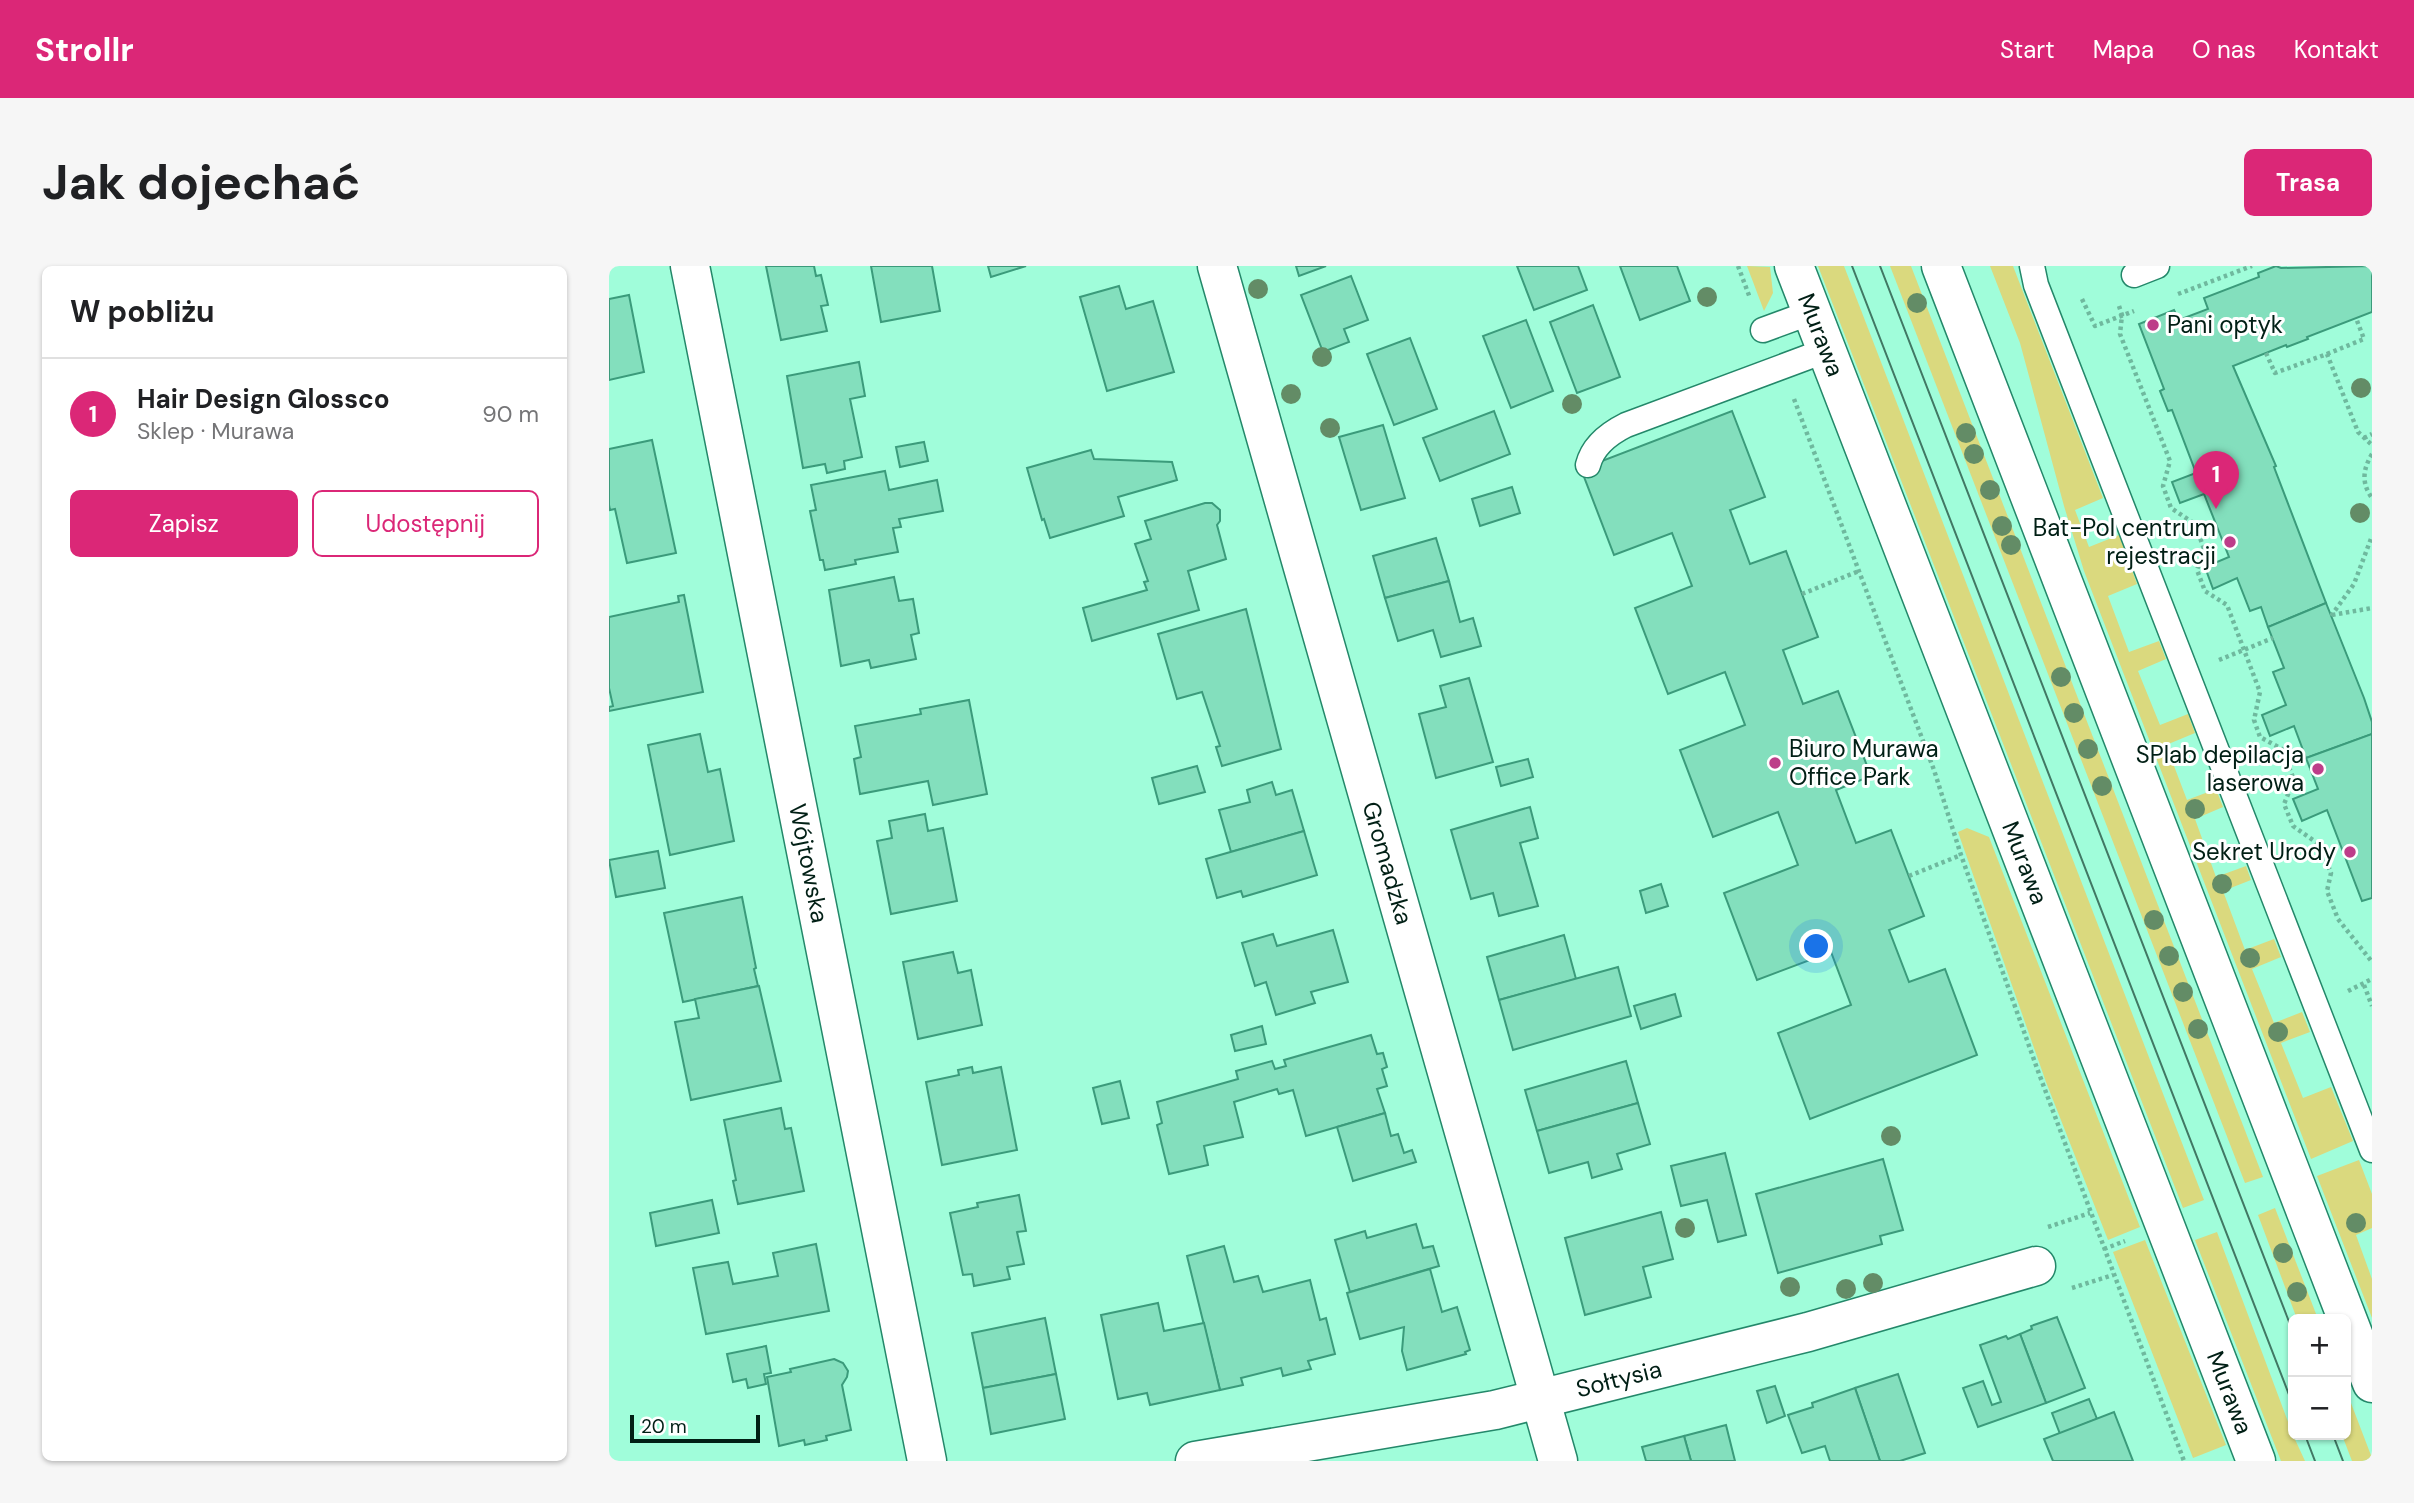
<!DOCTYPE html>
<html lang="pl">
<meta charset="utf-8">
<style>
:root{--surface:#fff;--page:#f6f6f6;--text:#202124;--muted:#757577;--line:#e0e0e0;--accent:#db2777}
body{margin:0;font-family:"DM Sans",sans-serif;background:var(--page);color:var(--text)}
.controls{position:absolute;right:21px;bottom:21px;display:grid;overflow:hidden;border-radius:10px;box-shadow:0 2px 5px #0004}
.controls button{width:63px;height:63px;display:grid;place-items:center;padding:0;border:0;border-bottom:2px solid var(--line);background:var(--surface);color:var(--text);font:35px sans-serif}
.scale{position:absolute;left:21px;bottom:18px;width:130px;box-sizing:border-box;padding-left:7px;border:4px solid #011f15;border-top:0;font-size:19px;line-height:24px;white-space:nowrap;color:#011f15;-webkit-text-stroke:5px #fff;paint-order:stroke}
.you{position:absolute;left:1208px;top:681px;width:24px;height:24px;margin:-18px;border:5px solid #fff;border-radius:50%;background:#1a73e8;box-shadow:0 0 0 10px #1a73e833}
.badge{display:grid;place-items:center;width:46px;height:46px;border-radius:50%;background:var(--accent);color:#fff;font-size:23px;font-weight:700}
.pin{position:absolute;translate:-50% -58px;filter:drop-shadow(0 2px 4px #0008)}
.pin::after{content:'';position:absolute;top:37px;width:24px;height:21px;background:inherit;clip-path:polygon(0 0,100% 0,50% 100%)}
.list{margin:0;padding:0;list-style:none}
h2{display:flex;justify-content:space-between;align-items:center;height:91px;margin:0;padding:0 28px;font-size:30px}
h2 small{font-size:23px;font-weight:400;color:var(--muted)}
.list li{display:grid;grid-template-columns:46px 1fr auto;gap:21px;align-items:center;box-sizing:border-box;height:112px;padding:0 28px;border-top:2px solid var(--line)}
.list b{display:block;font-size:26px;white-space:nowrap}
.list p{margin:0;font-size:23px;white-space:nowrap;color:var(--muted)}
.list em{font-size:23px;font-style:normal;color:var(--muted)}
.actions{display:flex;gap:14px;padding:21px 28px}
.actions a{flex:1;padding:16px 0;border:2px solid var(--accent);border-radius:10px;text-align:center;font-size:24px;color:var(--accent)}
.actions .main{background:var(--accent);color:#fff}
.map{position:relative;flex:none;width:1763px;height:1195px;overflow:hidden;border-radius:10px}
header{display:flex;align-items:center;gap:42px;box-sizing:border-box;height:98px;padding:0 35px;background:var(--accent);color:#fff}
header strong{font-size:33px}
nav{display:flex;gap:38px;margin-inline-start:auto;font-size:24px}
.intro{display:flex;align-items:center;justify-content:space-between;box-sizing:border-box;height:168px;padding:0 42px}
h1{margin:0;font-size:49px}
.button{padding:18px 32px;border-radius:10px;background:var(--accent);color:#fff;font-size:24px;font-weight:700}
main{display:flex;gap:42px;padding:0 42px}
aside{flex:1;background:var(--surface);border-radius:10px;box-shadow:0 2px 5px #0004}
.map>svg:first-child{display:block}
</style>
<header>
<strong>Strollr</strong>
<nav><a>Start</a><a>Mapa</a><a>O nas</a><a>Kontakt</a></nav>
</header>
<div class="intro"><h1>Jak dojechać</h1><a class="button">Trasa</a></div>
<main>
<aside>
<h2>W pobliżu<small></small></h2>
<ul class="list">
<li><span class="badge">1</span><div><b>Hair Design Glossco</b><p>Sklep · Murawa</p></div><em>90 m</em></li>
</ul>
<div class="actions"><a class="main">Zapisz</a><a>Udostępnij</a></div>
</aside>
<div class="map">
<svg width="1763" height="1195" viewBox="0 0 1763 1195">
<rect width="100%" height="100%" fill="#a0fdda"/>
<g fill="#dad97e">
<path d="M1138 0 1161 1 1164 27 1155 45Z"/>
<path d="M1209 0H1235L1595 934 1574 942Z"/>
<path d="M1281 0H1302L1654 911 1636 917Z"/>
<path d="M1381 0H1404L1494 232 1466 244 1480 281 1510 269 1528 318 1499 330 1520 386 1550 375 1557 393 1529 405 1551 459 1579 448 1586 467 1557 479 1578 534 1607 523 1614 541 1586 553 1607 611 1637 600 1642 614 1614 625 1636 684 1665 673 1672 691 1643 703 1665 757 1693 746 1701 766 1672 777 1694 832 1722 821 1744 875 1702 893 1475 305 1455 240 1411 77Z"/>
<path d="M1358 562 1380 571 1531 961 1499 974 1437 816 1349 566Z"/>
<path d="M1750 894 1763 928V962L1747 969 1763 1013V1052L1708 910Z"/>
<path d="M1666 942 1709 1053H1688L1649 949Z"/>
<path d="M1608 966 1684 1169 1696 1195H1672L1586 974Z"/>
<path d="M1536 974 1617 1179 1584 1192 1504 986Z"/>
<path d="M1737 1124 1763 1192V1195H1743L1733 1169H1737Z"/>
</g>
<g fill="#83dfbd" stroke="#3b9b7b" stroke-width="2">
<path d="M157 0H205L207 10 212 9 219 39 212 40 218 65 172 74Z"/>
<path d="M262 0H323L331 45 272 56Z"/>
<path d="M379 0H417L382 11Z"/>
<path d="M687 0H717L690 10Z"/>
<path d="M908 0H969L978 24 925 44Z"/>
<path d="M1011 0H1068L1081 35 1031 54Z"/>
<path d="M1667 0 1672 2 1763 0V46L1698 71 1699 73 1678 81 1677 79 1624 100 1667 200 1665 201 1717 337 1659 361 1652 341 1641 345 1628 312 1604 323 1596 301 1620 291 1595 228 1571 237 1563 216 1587 207 1563 144 1559 145 1551 125 1555 123 1530 58 1565 44 1570 54 1599 43 1595 32 1650 11 1649 7Z"/>
<path d="M742 10 759 54 735 63 740 76 714 86 692 29Z"/>
<path d="M510 20 517 43 544 35 565 106 498 125 471 31Z"/>
<path d="M20 29 35 106 0 114V33Z"/>
<path d="M984 39 1011 111 968 127 941 56Z"/>
<path d="M917 54 944 125 902 142 874 70Z"/>
<path d="M801 72 828 143 785 159 758 88Z"/>
<path d="M250 96 256 130 241 133 253 191 235 195 236 203 218 207 216 198 194 202 178 110Z"/>
<path d="M885 145 901 188 831 215 814 172Z"/>
<path d="M1123 145 1156 231 1121 244 1141 298 1177 285 1209 371 1174 384 1194 438 1229 425 1262 510 1227 524 1247 577 1282 564 1315 650 1280 664 1300 716 1336 703 1368 789 1201 853 1169 767 1242 739 1222 686 1148 714 1115 627 1189 599 1169 546 1104 571 1071 484 1136 459 1116 406 1059 428 1026 342 1083 320 1063 267 1005 289 972 203Z"/>
<path d="M774 159 796 232 752 244 730 171Z"/>
<path d="M43 174 67 287 18 297 6 243 1 244 0 239V183Z"/>
<path d="M315 176 319 195 291 201 287 181Z"/>
<path d="M482 184 485 193 563 196 568 214 509 231 515 250 441 272 435 253 433 254 418 202Z"/>
<path d="M276 205 280 224 328 214 334 245 290 253 292 261 284 262 289 286 246 294 247 298 216 304 214 294H211L201 245 207 244 202 219Z"/>
<path d="M903 221 911 247 871 260 863 233Z"/>
<path d="M596 237H603L611 244V255L608 259 617 293 579 305 590 344 483 375 474 342 538 324 535 316 539 315 526 278 542 273 536 255Z"/>
<path d="M827 272 840 315 776 332 764 290Z"/>
<path d="M285 311 290 335 304 333 310 367 302 369 307 393 262 402 260 394 232 400 220 324Z"/>
<path d="M840 315 851 356 864 352 872 380 832 391 824 364 789 375 776 332Z"/>
<path d="M75 329 94 426 0 445V441L4 440 0 422V351L70 336 69 330Z"/>
<path d="M1717 337 1755 432 1763 456V468L1697 492 1685 460 1661 470 1653 449 1677 439 1664 406 1675 402 1659 361Z"/>
<path d="M637 343 672 483 613 500 607 481 611 480 593 426 568 433 549 368Z"/>
<path d="M860 412 884 496 827 512 810 448 837 441 831 420Z"/>
<path d="M360 434 378 528 324 539 319 515 251 528 245 493 252 491 246 460 312 448 311 443Z"/>
<path d="M91 468 99 506 111 503 125 575 61 589 39 479Z"/>
<path d="M1763 468V632L1753 635 1718 544 1693 555 1684 533 1709 523 1697 492Z"/>
<path d="M919 493 924 511 892 520 887 501Z"/>
<path d="M588 500 596 526 550 538 543 512Z"/>
<path d="M663 516 667 529 683 524 695 565 622 586 610 544 641 536 638 524Z"/>
<path d="M921 541 929 572 911 577 929 640 890 650 884 627 862 633 842 564Z"/>
<path d="M316 548 319 565 334 562 348 635 282 648 268 575 283 572 280 555Z"/>
<path d="M695 565 708 609 634 631 632 625 608 632 597 593Z"/>
<path d="M49 585 56 622 7 631 0 594Z"/>
<path d="M1052 618 1059 640 1037 647 1031 625Z"/>
<path d="M133 631 147 702 145 703 149 720 74 736 55 647Z"/>
<path d="M724 664 739 716 702 726 706 737 667 749 657 716 646 720 633 677 664 668 668 680Z"/>
<path d="M955 669 967 713 890 734 878 691Z"/>
<path d="M344 686 349 707 362 704 373 759 309 773 294 696Z"/>
<path d="M1009 701 1022 750 904 784 890 734Z"/>
<path d="M150 720 172 815 82 834 66 756 90 752 86 733Z"/>
<path d="M1066 728 1072 750 1032 763 1025 740Z"/>
<path d="M653 760 657 778 626 785 622 769Z"/>
<path d="M762 769 768 788 774 787 778 801 773 803 778 820 768 823 776 847 697 870 684 824 670 828 668 823 625 836 634 871 595 880 599 899 560 908 548 859 553 857 548 836 629 813 627 805 663 795 666 803 677 800 675 794Z"/>
<path d="M1017 795 1029 837 928 865 916 824Z"/>
<path d="M363 801 364 807 392 801 408 884 333 899 317 816 350 809 349 804Z"/>
<path d="M511 815 520 852 493 858 484 822Z"/>
<path d="M1029 837 1041 878 1008 888 1013 903 983 912 979 896 940 907 928 865Z"/>
<path d="M172 842 176 863 182 862 195 925 129 938 124 915 127 914 115 854Z"/>
<path d="M776 847 782 870 789 868 795 887 803 884 807 896 744 915 728 861Z"/>
<path d="M1116 887 1137 969 1109 976 1098 934 1072 940 1062 900Z"/>
<path d="M1274 893 1294 964 1271 970 1273 978 1169 1007 1147 928Z"/>
<path d="M410 929 417 965 408 966 415 998 398 1001 401 1013 365 1020 363 1008 354 1009 341 947 369 941 368 937Z"/>
<path d="M103 934 110 967 47 980 41 947Z"/>
<path d="M1052 946 1064 993 1034 1001 1042 1031 976 1049 956 972Z"/>
<path d="M807 958 814 982 824 980 830 1000 741 1026 726 974 756 965 758 972Z"/>
<path d="M207 978 220 1045 97 1068 84 1002 119 996 124 1018 169 1010 164 987Z"/>
<path d="M615 980 625 1016 649 1010 654 1026 701 1014 711 1054 717 1052 726 1088 699 1095 702 1103 674 1110 672 1102 632 1112 634 1119 611 1124 578 990Z"/>
<path d="M821 1003 833 1046 848 1041 861 1084 856 1086 857 1088 798 1104 793 1085 795 1061 751 1073 738 1027Z"/>
<path d="M549 1037 555 1065 595 1057 611 1124 541 1139 538 1127 509 1133 492 1049Z"/>
<path d="M1448 1051 1476 1122 1437 1137 1411 1068 1423 1063 1422 1060Z"/>
<path d="M436 1052 447 1108 374 1122 363 1067Z"/>
<path d="M1411 1068 1437 1137 1369 1161 1354 1122 1374 1115 1383 1139 1392 1136 1371 1079 1397 1070 1399 1073Z"/>
<path d="M157 1080 162 1107 155 1108 157 1118 139 1122 137 1113 124 1116 118 1088Z"/>
<path d="M225 1093 234 1097 239 1105 238 1111 233 1119 242 1164 217 1170 218 1174 196 1179 195 1174 170 1180 158 1111 182 1106 181 1103Z"/>
<path d="M447 1108 456 1153 382 1168 374 1122Z"/>
<path d="M1289 1108 1316 1187 1291 1195H1271L1246 1122Z"/>
<path d="M1166 1120 1176 1150 1158 1157 1148 1125Z"/>
<path d="M1246 1122 1271 1195H1221L1216 1180 1193 1187 1179 1149 1204 1141 1203 1137Z"/>
<path d="M1480 1133 1488 1153 1451 1168 1443 1147Z"/>
<path d="M1505 1146 1524 1195H1444L1435 1173Z"/>
<path d="M1117 1159 1126 1195H1082L1075 1170Z"/>
<path d="M1075 1170 1082 1195H1037L1033 1181Z"/>
</g>
<g fill="none" stroke-linecap="round" stroke-linejoin="round">
<defs>
<g id="service">
<path d="M1423 0 1427 19 1763 884"/>
<path d="M1525 9 1548 0"/>
<path d="M1154 64 1203 46"/>
<path d="M979 199C984 179 1001 167 1017 159L1218 84"/>
</g>
<g id="minor">
<path id="s1" d="M81 0 318 1195"/>
<path id="s2" d="M608 0 949 1195"/>
<path id="s3" d="M586 1195 886 1144 1199 1066 1427 1000"/>
</g>
<g id="tertiary">
<path id="s4" d="M1185 0 1647 1195"/>
<path d="M1332 0 1763 1117"/>
</g>
</defs>
<use href="#service" stroke="#24886a" stroke-width="27"/>
<use href="#minor" stroke="#24886a" stroke-width="41"/>
<use href="#tertiary" stroke="#24886a" stroke-width="41"/>
<g stroke="#6fb99e" stroke-width="4.5" stroke-dasharray="3.5 3.5" stroke-linecap="butt">
<path d="M1129 0 1141 32"/>
<path d="M1569 28 1643 0"/>
<path d="M1473 33 1486 60 1525 45"/>
<path d="M1510 40 1513 49 1511 68 1561 195 1554 220 1562 242 1586 258 1595 283 1588 304 1596 325 1618 339 1651 426 1645 454 1651 471 1673 483 1685 514 1675 538 1684 560 1711 579 1722 607 1718 625 1729 653 1763 696"/>
<path d="M1657 87 1666 107 1718 88 1749 166 1763 179"/>
<path d="M1718 88 1755 73 1747 52"/>
<path d="M1185 133 1325 504 1352 589 1429 805 1575 1195"/>
<path d="M1755 172 1763 168"/>
<path d="M1763 188C1754 203 1752 217 1763 232"/>
<path d="M1193 328 1250 305"/>
<path d="M1723 349 1763 342"/>
<path d="M1722 350 1745 318 1763 270"/>
<path d="M1610 394 1664 372"/>
<path d="M1300 610 1352 589"/>
<path d="M1755 719 1763 740"/>
<path d="M1739 725 1763 713"/>
<path d="M1439 961 1481 947"/>
<path d="M1495 983 1516 975"/>
<path d="M1463 1022 1504 1009"/>
</g>
<use href="#service" stroke="#fff" stroke-width="24"/>
<use href="#minor" stroke="#fff" stroke-width="38"/>
<use href="#tertiary" stroke="#fff" stroke-width="38"/>
<g stroke="#417864" stroke-width="2">
<path d="M1243 0 1684 1139"/>
<path d="M1271 0 1684 1066"/>
<path d="M1696 1169 1706 1195"/>
<path d="M1724 1169 1734 1195"/>
</g>
</g>
<g fill="#638c66">
<circle cx="649" cy="23" r="10"/>
<circle cx="1098" cy="31" r="10"/>
<circle cx="1308" cy="37" r="10"/>
<circle cx="713" cy="91" r="10"/>
<circle cx="1752" cy="122" r="10"/>
<circle cx="682" cy="128" r="10"/>
<circle cx="963" cy="138" r="10"/>
<circle cx="721" cy="162" r="10"/>
<circle cx="1357" cy="167" r="10"/>
<circle cx="1365" cy="188" r="10"/>
<circle cx="1381" cy="224" r="10"/>
<circle cx="1751" cy="247" r="10"/>
<circle cx="1393" cy="260" r="10"/>
<circle cx="1402" cy="279" r="10"/>
<circle cx="1452" cy="411" r="10"/>
<circle cx="1465" cy="447" r="10"/>
<circle cx="1479" cy="483" r="10"/>
<circle cx="1493" cy="520" r="10"/>
<circle cx="1586" cy="543" r="10"/>
<circle cx="1613" cy="618" r="10"/>
<circle cx="1545" cy="654" r="10"/>
<circle cx="1560" cy="690" r="10"/>
<circle cx="1641" cy="692" r="10"/>
<circle cx="1574" cy="726" r="10"/>
<circle cx="1589" cy="763" r="10"/>
<circle cx="1669" cy="766" r="10"/>
<circle cx="1282" cy="870" r="10"/>
<circle cx="1747" cy="957" r="10"/>
<circle cx="1076" cy="962" r="10"/>
<circle cx="1674" cy="987" r="10"/>
<circle cx="1264" cy="1017" r="10"/>
<circle cx="1181" cy="1021" r="10"/>
<circle cx="1237" cy="1023" r="10"/>
<circle cx="1688" cy="1026" r="10"/>
</g>
<g fill="#bd3d89" stroke="#fff" stroke-width="2.5">
<circle cx="1544" cy="59" r="7"/>
<circle cx="1621" cy="276" r="7"/>
<circle cx="1166" cy="497" r="7"/>
<circle cx="1709" cy="503" r="7"/>
<circle cx="1741" cy="586" r="7"/>
</g>
<g text-anchor="middle" stroke-width="6" stroke-linejoin="round" paint-order="stroke">
<g font-size="24" fill="#011f15" stroke="#fff" text-anchor="end">
<text x="1558" y="67" text-anchor="start">Pani optyk</text>
<text x="1607" y="270">Bat-Pol centrum<tspan x="1607" dy="28">rejestracji</tspan></text>
<text x="1180" y="491" text-anchor="start">Biuro Murawa<tspan x="1180" dy="28">Office Park</tspan></text>
<text x="1695" y="497">SPlab depilacja<tspan x="1695" dy="28">laserowa</tspan></text>
<text x="1727" y="594">Sekret Urody</text>
</g>
<g font-size="24" fill="#011f15" stroke="#fff">
<text dy="8" stroke="none"><textPath href="#s4" startOffset="74">Murawa</textPath></text>
<text dy="8" stroke="none"><textPath href="#s1" startOffset="609">Wójtowska</textPath></text>
<text dy="8" stroke="none"><textPath href="#s4" startOffset="640">Murawa</textPath></text>
<text dy="8" stroke="none"><textPath href="#s2" startOffset="621">Gromadzka</textPath></text>
<text dy="8" stroke="none"><textPath href="#s3" startOffset="432">Sołtysia</textPath></text>
<text dy="8" stroke="none"><textPath href="#s4" startOffset="1208">Murawa</textPath></text>
</g>
</g>
</svg>
<div class="controls">
<button>+</button>
<button>−</button>
</div>
<div class="scale">20 m</div>
<div class="you"></div>
<div class="pin badge" style="left:1607px;top:243px">1</div>
</div>
</main>
